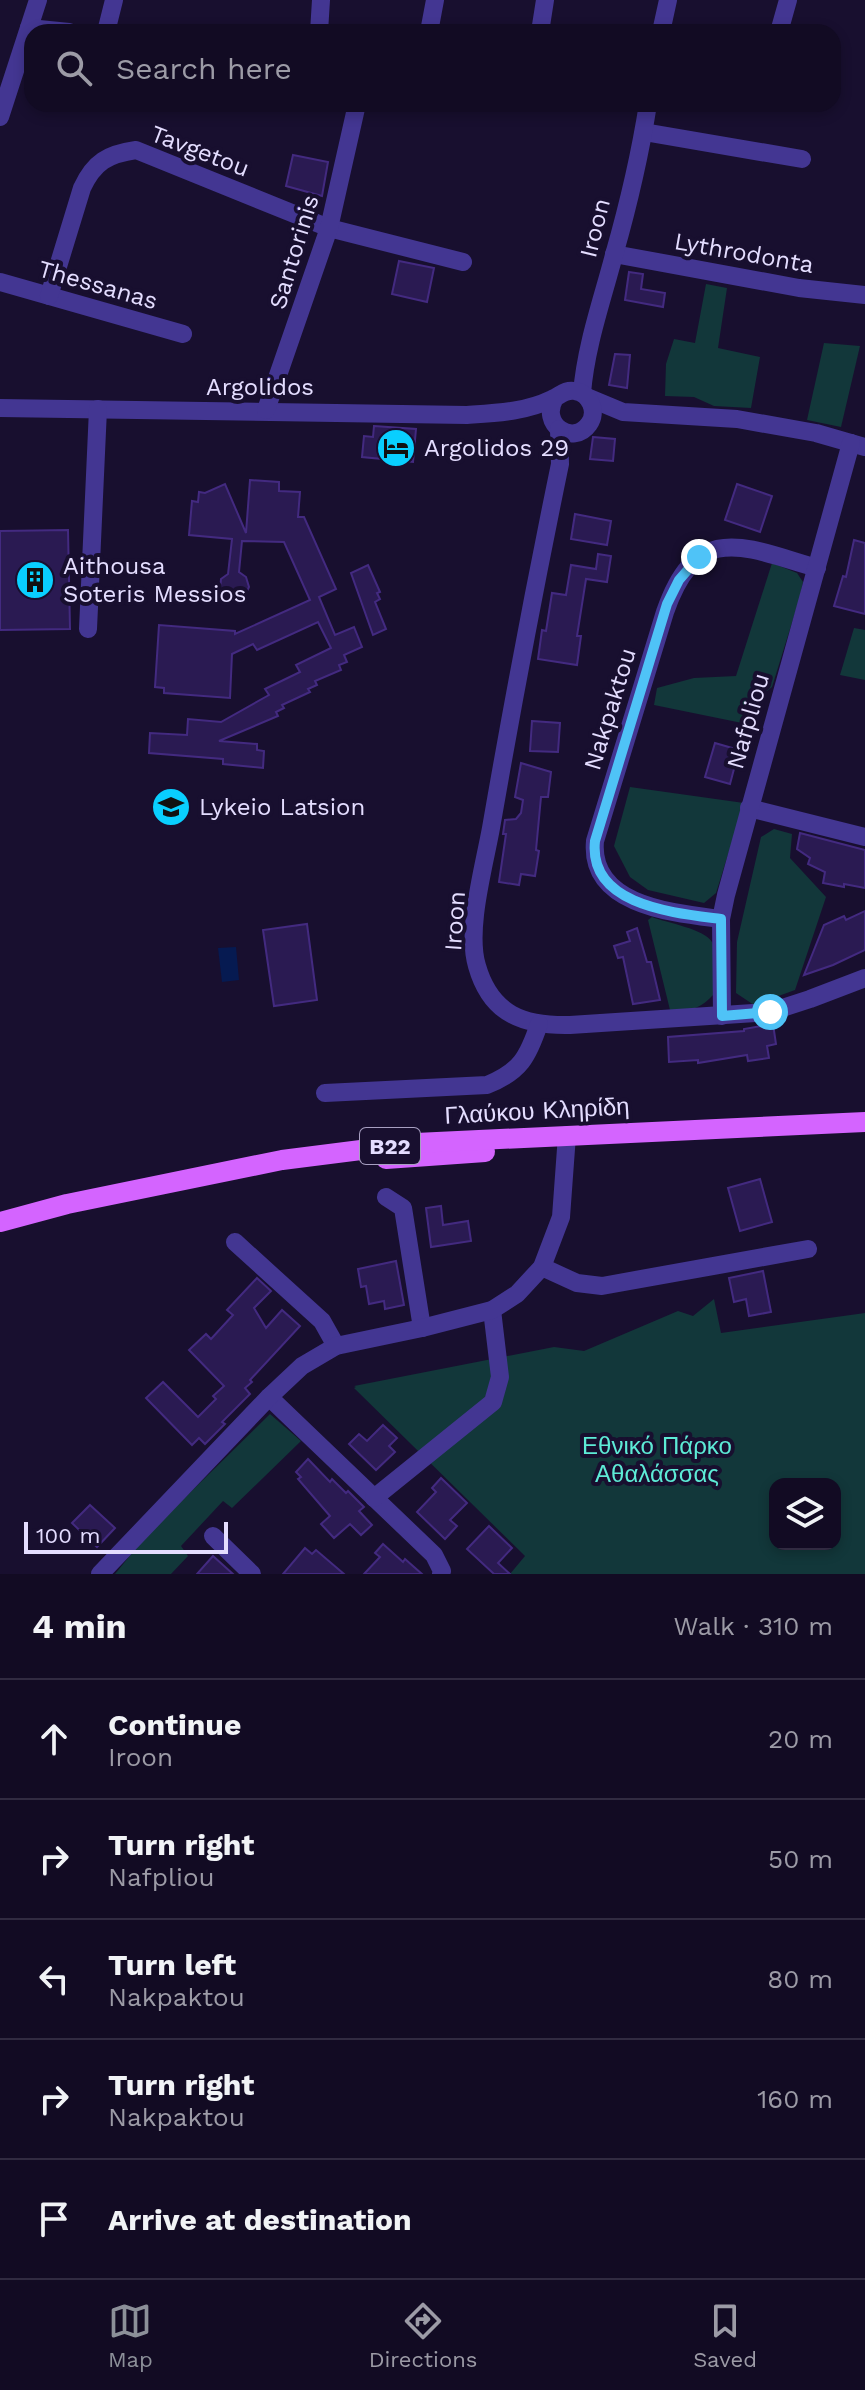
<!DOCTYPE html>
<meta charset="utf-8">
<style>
:root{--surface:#120b23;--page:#1b142b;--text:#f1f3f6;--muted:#9c9ba6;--line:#312b41;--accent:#8c9099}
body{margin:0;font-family:"Work Sans",sans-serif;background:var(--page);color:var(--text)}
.controls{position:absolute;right:24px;bottom:24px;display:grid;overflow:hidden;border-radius:16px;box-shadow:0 4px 12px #0003}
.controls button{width:72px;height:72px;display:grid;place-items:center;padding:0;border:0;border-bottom:2px solid var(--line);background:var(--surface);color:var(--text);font:40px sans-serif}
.scale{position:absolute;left:24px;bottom:20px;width:204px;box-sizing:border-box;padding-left:8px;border:4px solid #e4ddff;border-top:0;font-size:22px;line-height:28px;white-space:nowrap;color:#e4ddff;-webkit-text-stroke:6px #180f2f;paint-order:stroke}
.stop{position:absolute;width:24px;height:24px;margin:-18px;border:6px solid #4fc3f7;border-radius:50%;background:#fff}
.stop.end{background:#4fc3f7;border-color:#fff;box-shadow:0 2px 8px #0008}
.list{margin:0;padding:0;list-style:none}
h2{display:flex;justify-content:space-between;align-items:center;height:104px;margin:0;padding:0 32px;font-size:34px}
h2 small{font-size:26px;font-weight:400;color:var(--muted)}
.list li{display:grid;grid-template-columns:52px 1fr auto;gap:24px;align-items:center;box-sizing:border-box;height:120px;padding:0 32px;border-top:2px solid var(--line)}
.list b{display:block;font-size:30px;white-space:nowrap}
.list p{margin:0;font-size:26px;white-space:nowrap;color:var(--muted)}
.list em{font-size:26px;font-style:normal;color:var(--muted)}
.icon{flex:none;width:44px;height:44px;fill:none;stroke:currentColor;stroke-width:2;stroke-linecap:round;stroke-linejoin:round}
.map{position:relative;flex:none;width:865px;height:1574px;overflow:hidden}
.search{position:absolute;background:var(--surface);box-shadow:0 4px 12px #0003;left:24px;right:24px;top:24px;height:88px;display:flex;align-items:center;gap:20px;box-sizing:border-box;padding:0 28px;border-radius:24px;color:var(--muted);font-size:30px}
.sheet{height:704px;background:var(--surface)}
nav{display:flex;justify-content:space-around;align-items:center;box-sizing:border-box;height:112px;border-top:2px solid var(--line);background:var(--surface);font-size:22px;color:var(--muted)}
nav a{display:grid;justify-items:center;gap:4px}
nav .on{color:var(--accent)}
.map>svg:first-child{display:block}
</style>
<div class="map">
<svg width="865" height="1574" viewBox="0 0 865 1574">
<rect width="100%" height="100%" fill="#180f2f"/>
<g fill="#12373a" fill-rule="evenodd">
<path d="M706 284 727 288 718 348 760 357 751 408 714 406 694 397 665 396 666 364 674 339 695 343Z"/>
<path d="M824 343 860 346 841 427 807 420Z"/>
<path d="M772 563 797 573 803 582 799 600 772 687 753 702 747 724 654 705 657 688 694 678 736 676Z"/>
<path d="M854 628 865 630V680L840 675Z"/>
<path d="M630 787 744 803 716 893 704 903 648 890 630 877 614 846Z"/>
<path d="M774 829 792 834 790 858 826 897 795 990 754 1005 736 993 737 942 761 837Z"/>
<path d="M652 917C667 923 705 929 712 942 719 956 713 981 713 995 699 1010 690 1011 670 1010L648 920Z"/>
<path d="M714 1299 721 1333 865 1313V1574H510L525 1556 354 1388 356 1387 354 1386 554 1347 584 1351 678 1311 693 1316ZM775 1484H835V1544H775Z"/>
<path d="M270 1414 301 1441 232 1508 223 1501 181 1546 188 1556 171 1574H115L146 1536Z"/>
</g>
<path fill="#061a51" d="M236 947 239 980 222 982 218 948Z"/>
<g fill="#2a1a52" stroke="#432a80" stroke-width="2">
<path d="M293 155 328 162 322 196 286 186Z"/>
<path d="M399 261 434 268 427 302 392 294Z"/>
<path d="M629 272 643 274 641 289 665 293 663 307 625 300Z"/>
<path d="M615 354 630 355 627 388 609 385Z"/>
<path d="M374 426 416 429 413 462 362 457 364 436 373 437Z"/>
<path d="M593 437 615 439 613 461 590 459Z"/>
<path d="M250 480 279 482V491L300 492 298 517H304L336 589 319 597 335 635 354 627 362 647 344 655 347 662 339 665 341 670 315 681 317 685 308 689 310 692 282 705 284 708 276 712 278 716 219 741 257 744V750L264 751 263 768 223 764V759L149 753 150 733 187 735 188 719 221 722 269 695 265 689 300 672 296 665 331 648 318 622 257 650 253 644 232 654 230 698 164 693V688L155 687 159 625 235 631V634L310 600 284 542 242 541 239 572 246 577 249 587 245 596 231 602 220 590 221 579 228 574 232 539 189 535 192 501 198 502 199 492 205 493 225 484 246 533Z"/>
<path d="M737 484 772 496 760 532 725 520Z"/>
<path d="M575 514 611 521 607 545 571 539Z"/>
<path d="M68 530 70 629 0 630V531Z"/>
<path d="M854 540 865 543V614L834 606 843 576 846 577Z"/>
<path d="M598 554 611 556 607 582 586 579 577 636H581L577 665 538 659 542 630 546 631 552 593 566 595 571 565 596 569Z"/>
<path d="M368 565 380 592 377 593 380 599 375 602 386 629 373 635 351 573Z"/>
<path d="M532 721 560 723 558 752 530 751Z"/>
<path d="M715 743 739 750 730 784 705 777Z"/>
<path d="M521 763 551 772 548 797H541L536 850 539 851 535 876 521 874 519 885 499 882 506 834H503L505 820 516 819 521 813 523 800 515 797Z"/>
<path d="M800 833 865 850V888L844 884V887L823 883 825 872 808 864 810 858 797 849Z"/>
<path d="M865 911V950L833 965 804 975 824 925 844 916 846 920Z"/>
<path d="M307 924 317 1000 274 1006 263 930Z"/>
<path d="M637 928 647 962H651L660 1000 633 1004 623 957 618 958 614 946 630 941 627 932Z"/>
<path d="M773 1024 776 1044 767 1046 769 1058 748 1061 747 1055 698 1063V1060L669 1062 668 1037 744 1031V1029Z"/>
<path d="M760 1179 772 1222 740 1231 728 1188Z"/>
<path d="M441 1206 443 1225 468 1221 471 1241 431 1247 426 1208Z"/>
<path d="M396 1261 404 1305 385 1309 384 1301 369 1304 366 1286 361 1287 358 1269Z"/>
<path d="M763 1271 771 1312 749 1316 746 1299 734 1302 729 1278Z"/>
<path d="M257 1278 271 1291 254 1308 266 1328 282 1310 300 1326 250 1380 252 1382 245 1388 250 1394 222 1422 225 1424 205 1444 199 1438 192 1445 146 1398 163 1382 198 1417 216 1399 213 1396 224 1386 189 1350 206 1334 211 1339 233 1315 227 1310Z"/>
<path d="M383 1425 397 1438 389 1446 395 1452 376 1470 349 1444 359 1434 367 1441Z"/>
<path d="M308 1459 330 1482 332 1479 346 1493 348 1491 364 1507 359 1511 372 1525 361 1535 350 1524 334 1538 321 1524 330 1516 298 1479 301 1477 296 1472Z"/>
<path d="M441 1478 467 1503 450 1520 457 1526 445 1539 417 1512 436 1492 432 1488Z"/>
<path d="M90 1505 115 1528 97 1547 72 1523Z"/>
<path d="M489 1526 512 1548 498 1563 510 1574H494L467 1549Z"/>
<path d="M383 1544 403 1562 405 1559 422 1574H364L380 1557 375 1553Z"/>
<path d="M305 1548 312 1554 316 1550 344 1574H283Z"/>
<path d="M213 1556 233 1574H197Z"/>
</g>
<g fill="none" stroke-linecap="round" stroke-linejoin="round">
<g stroke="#433692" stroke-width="18">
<path d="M29 28 69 32"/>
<path d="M106 32 114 0"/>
<path d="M319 32 321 0"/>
<path d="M429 32 435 0"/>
<path d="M540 32 545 0"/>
<path d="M661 32 668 0"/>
<path d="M779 32 788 0"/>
<path d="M0 117 38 0"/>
<path d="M644 132 802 159"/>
<path d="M614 254 799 288 865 295"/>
<path d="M0 282 183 334"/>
<path d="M49 296 82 188C94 162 108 154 136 150L329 228 463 262"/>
<path d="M582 393C586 345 602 301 614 255 628 206 640 155 648 104"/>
<path d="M587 397 623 412 737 419 816 433 865 447"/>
<path d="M0 408 467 415C497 413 525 412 552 399 560 396 565 389 575 391 590 393 598 412 589 424 573 447 539 424 555 398"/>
<path d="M266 410 329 228 357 104"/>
<path d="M559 429 560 464C535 585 512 707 491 828 484 867 466 930 477 966 491 1015 524 1026 570 1025L770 1012 810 999 865 978"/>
<path d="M88 629 98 409"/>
<path d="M749 808 865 837"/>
<path d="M721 919C674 913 589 906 595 841L665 612C697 520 744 547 817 568"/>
<path d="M722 1016 721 919 726 895 851 443"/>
<path d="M325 1093 487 1085C520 1072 528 1057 539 1024"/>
<path d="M386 1197 403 1208 422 1328"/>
<path d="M235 1242 322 1321 336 1346"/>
<path d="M542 1267 577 1283 602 1286 808 1249"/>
<path d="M269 1397 434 1555 442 1571 441 1574"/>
<path d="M374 1498 493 1402 500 1377 492 1310"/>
<path d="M213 1536 252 1574"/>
<path d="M100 1574 269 1397 302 1366 336 1346 422 1328 492 1310 517 1294 542 1267 561 1217 567 1135"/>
</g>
<g stroke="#d464ff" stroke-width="20">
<path d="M386 1159 485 1152"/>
<path d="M0 1222 67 1204 282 1160 416 1143 865 1122"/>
</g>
</g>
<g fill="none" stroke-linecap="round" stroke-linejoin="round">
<path stroke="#4fc3f7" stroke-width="10" d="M699 557 679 580 667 604 595 841C588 906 675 913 721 919L722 1016 770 1012"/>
</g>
<defs>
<symbol id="hotel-disc" viewBox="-11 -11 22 22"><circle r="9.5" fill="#09cfff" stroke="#180f2f"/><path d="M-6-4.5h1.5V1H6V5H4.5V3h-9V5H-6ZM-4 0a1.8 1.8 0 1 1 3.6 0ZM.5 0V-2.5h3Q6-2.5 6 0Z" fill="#111"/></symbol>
<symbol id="building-disc" viewBox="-11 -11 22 22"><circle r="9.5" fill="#09cfff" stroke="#180f2f"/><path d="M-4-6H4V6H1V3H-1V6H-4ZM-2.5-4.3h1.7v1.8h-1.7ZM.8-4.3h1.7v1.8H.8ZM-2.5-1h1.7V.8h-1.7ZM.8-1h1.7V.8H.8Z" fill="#111"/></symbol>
<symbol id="school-disc" viewBox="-11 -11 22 22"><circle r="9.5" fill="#09cfff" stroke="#180f2f"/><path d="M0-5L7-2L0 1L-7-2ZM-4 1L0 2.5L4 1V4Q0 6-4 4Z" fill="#111"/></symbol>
</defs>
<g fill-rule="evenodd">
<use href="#hotel-disc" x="374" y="426" width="44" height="44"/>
<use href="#building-disc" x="13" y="558" width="44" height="44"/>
<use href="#school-disc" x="149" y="785" width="44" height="44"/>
</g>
<g text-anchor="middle" stroke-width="8" stroke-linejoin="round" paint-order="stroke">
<rect fill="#180f2f" stroke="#a79fc1" stroke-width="2" x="360" y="1128" width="60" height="36" rx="6"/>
<g font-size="22" font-weight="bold" fill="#e4ddff">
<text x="390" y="1154">B22</text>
</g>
<g font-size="24" fill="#e4ddff" stroke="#180f2f">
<text transform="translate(200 151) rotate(21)" y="8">Tavgetou</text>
<text transform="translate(595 228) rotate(-76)" y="8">Iroon</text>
<text transform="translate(294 252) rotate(-73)" y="8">Santorinis</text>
<text transform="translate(744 253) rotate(10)" y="8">Lythrodonta</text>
<text transform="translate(98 285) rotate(16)" y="8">Thessanas</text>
<text x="260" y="395">Argolidos</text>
<text transform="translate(610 709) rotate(-73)" y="8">Nakpaktou</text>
<text transform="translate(748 721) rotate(-74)" y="8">Nafpliou</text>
<text transform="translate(455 921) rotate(-86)" y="8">Iroon</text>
<text transform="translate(537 1111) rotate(-3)" y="8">Γλαύκου Κληρίδη</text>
</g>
<g font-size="24" fill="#e4ddff" stroke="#180f2f" text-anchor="start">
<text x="424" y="456">Argolidos 29</text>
<text x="63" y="574">Aithousa<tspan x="63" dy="28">Soteris Messios</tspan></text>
<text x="199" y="815">Lykeio Latsion</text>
</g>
<g font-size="24" fill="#5debd6" stroke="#180f2f">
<text x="657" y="1454">Εθνικό Πάρκο<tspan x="657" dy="28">Αθαλάσσας</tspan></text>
</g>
</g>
</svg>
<div class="controls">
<button><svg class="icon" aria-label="layers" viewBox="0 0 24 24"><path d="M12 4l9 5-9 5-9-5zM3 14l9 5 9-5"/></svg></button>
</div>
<div class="scale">100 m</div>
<div class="stop" style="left:770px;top:1012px"></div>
<div class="stop end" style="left:699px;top:557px"></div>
<div class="search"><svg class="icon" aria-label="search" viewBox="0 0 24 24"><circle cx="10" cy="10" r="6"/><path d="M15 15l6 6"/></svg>Search here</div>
</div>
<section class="sheet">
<h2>4 min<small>Walk · 310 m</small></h2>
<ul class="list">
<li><svg class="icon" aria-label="ahead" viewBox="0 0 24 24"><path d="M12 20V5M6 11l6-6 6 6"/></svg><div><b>Continue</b><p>Iroon</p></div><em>20 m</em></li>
<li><svg class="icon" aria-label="right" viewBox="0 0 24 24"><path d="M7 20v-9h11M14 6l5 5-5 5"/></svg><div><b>Turn right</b><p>Nafpliou</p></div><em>50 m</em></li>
<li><svg class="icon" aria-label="left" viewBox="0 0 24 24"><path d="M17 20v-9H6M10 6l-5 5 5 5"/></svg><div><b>Turn left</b><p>Nakpaktou</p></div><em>80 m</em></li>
<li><svg class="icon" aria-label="right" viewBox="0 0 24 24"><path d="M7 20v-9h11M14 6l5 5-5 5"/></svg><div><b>Turn right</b><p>Nakpaktou</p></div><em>160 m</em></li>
<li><svg class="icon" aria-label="arrive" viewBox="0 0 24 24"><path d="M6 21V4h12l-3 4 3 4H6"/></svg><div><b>Arrive at destination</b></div></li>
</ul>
</section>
<nav>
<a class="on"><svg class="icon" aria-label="map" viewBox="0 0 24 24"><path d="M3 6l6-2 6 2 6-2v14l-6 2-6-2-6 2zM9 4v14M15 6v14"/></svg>Map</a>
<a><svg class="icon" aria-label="directions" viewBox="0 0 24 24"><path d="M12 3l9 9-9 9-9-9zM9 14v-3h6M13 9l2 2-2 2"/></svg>Directions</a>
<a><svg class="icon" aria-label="saved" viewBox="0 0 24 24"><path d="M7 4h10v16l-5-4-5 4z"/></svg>Saved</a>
</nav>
